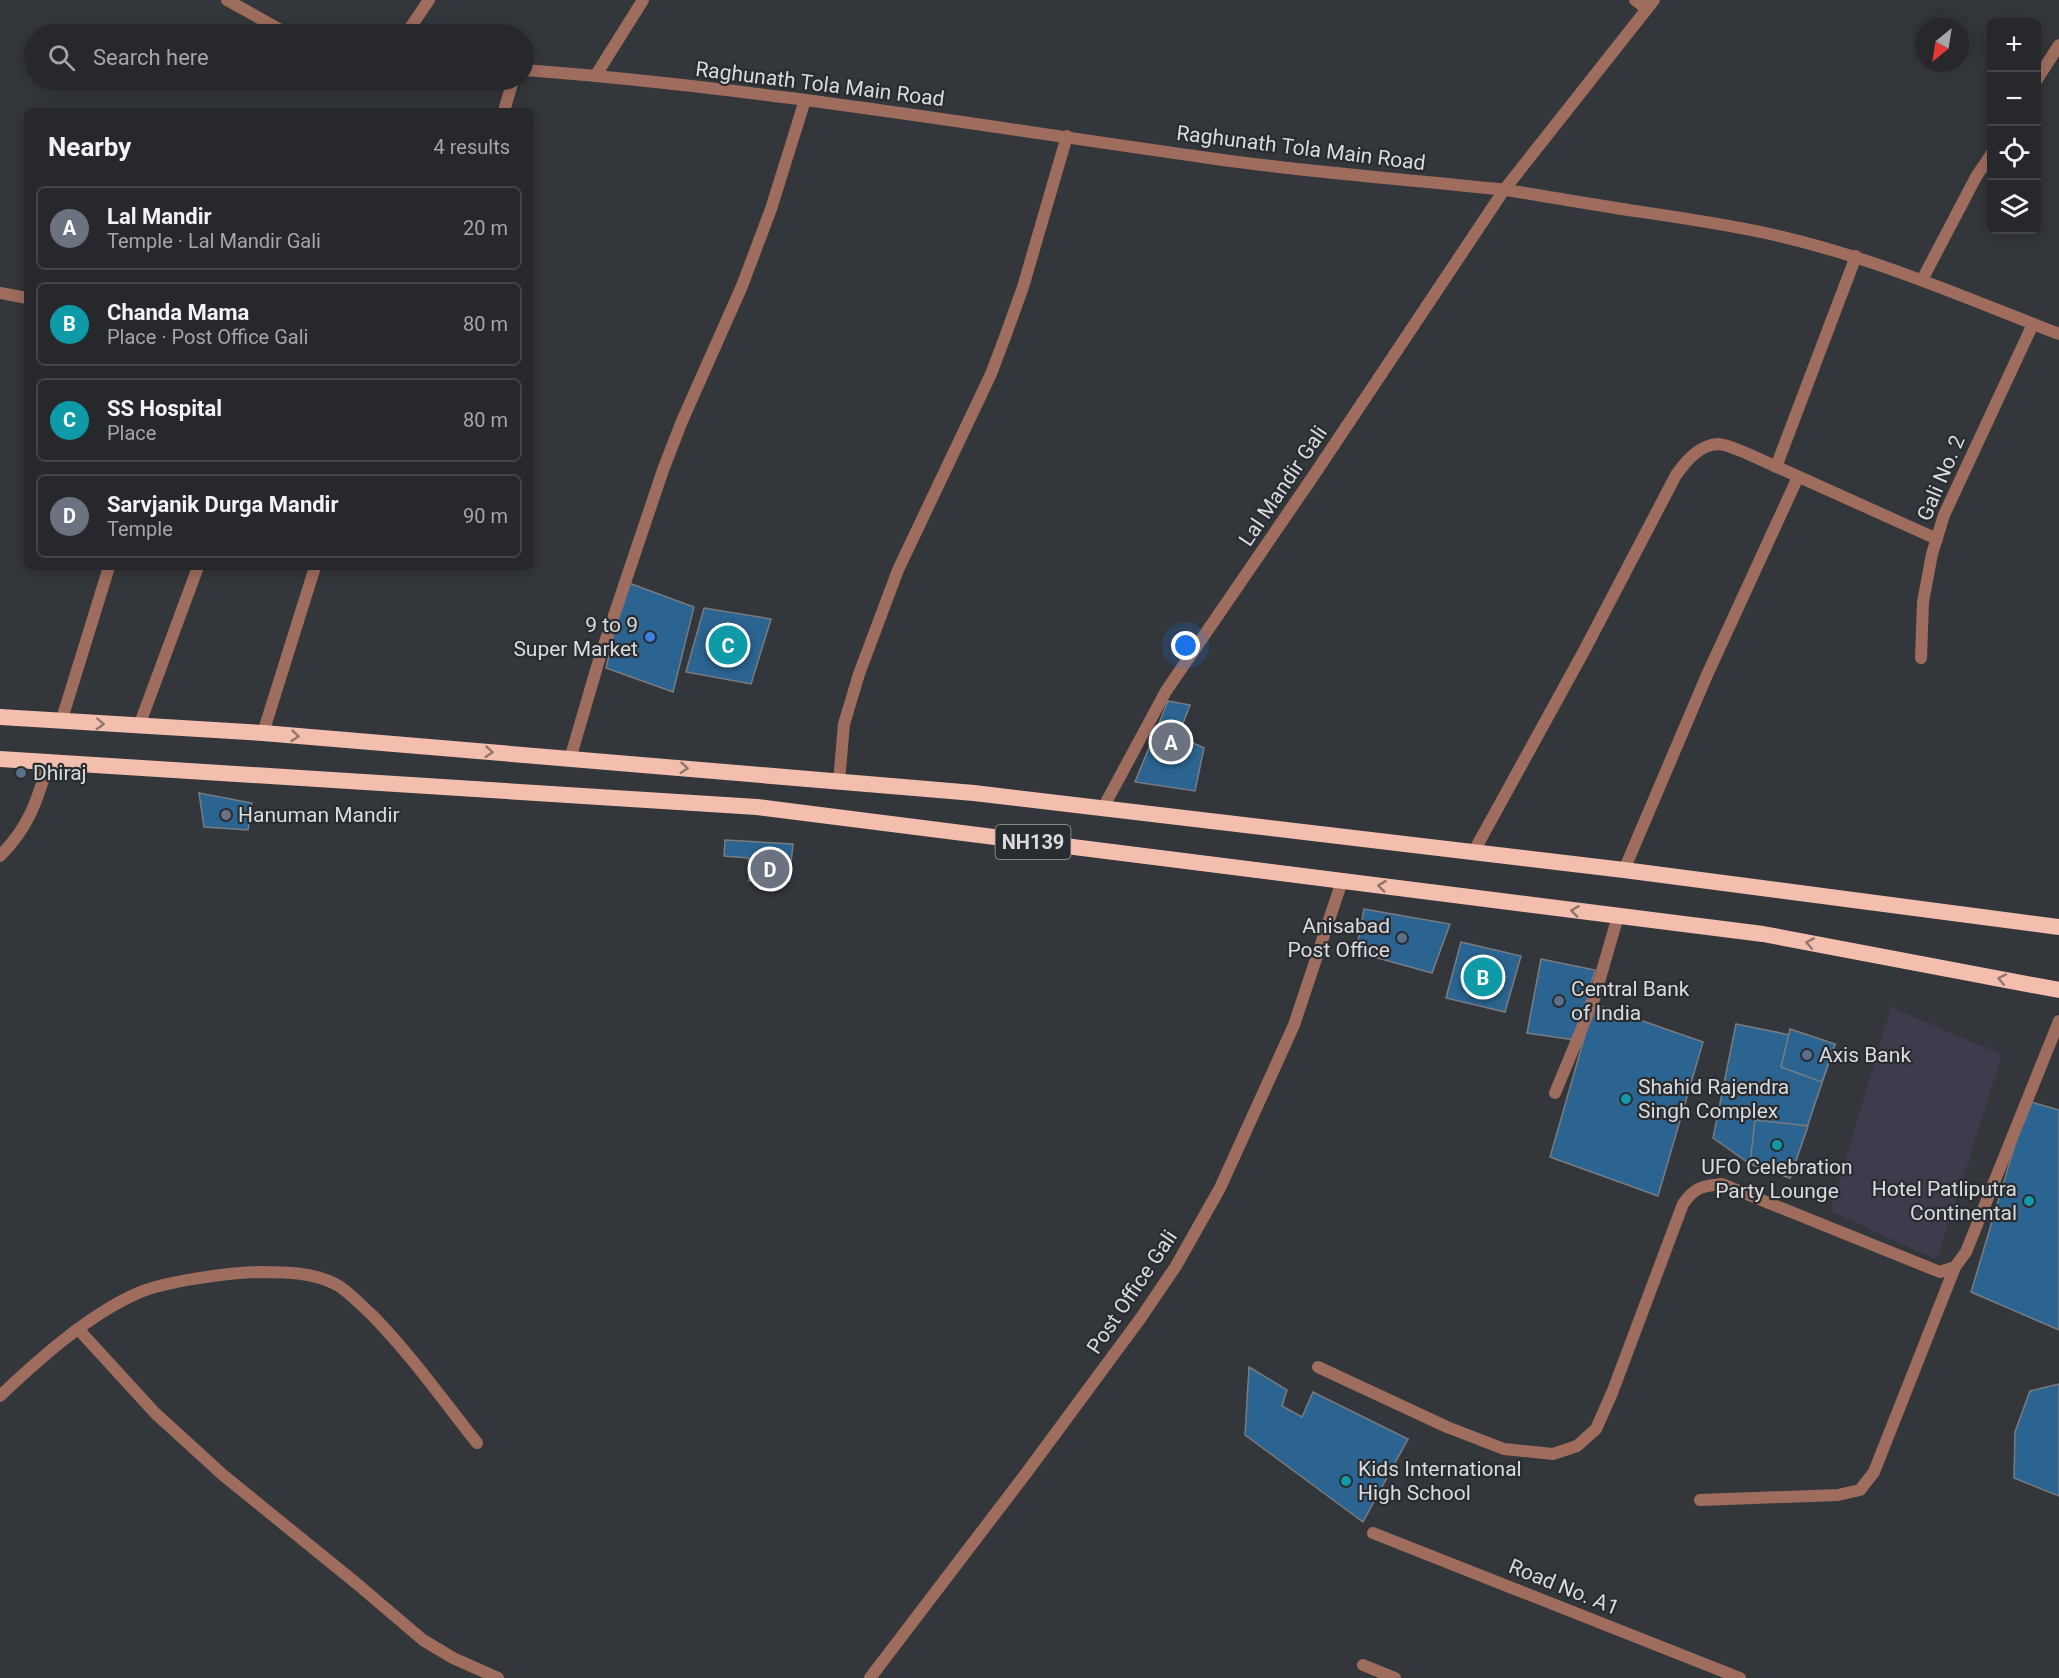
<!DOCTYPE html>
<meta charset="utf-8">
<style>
:root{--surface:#26282c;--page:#2e3034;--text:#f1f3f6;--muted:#a4a6a9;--line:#424448;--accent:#d9b334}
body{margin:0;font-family:Roboto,sans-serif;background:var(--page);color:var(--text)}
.controls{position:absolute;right:18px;top:18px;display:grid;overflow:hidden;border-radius:9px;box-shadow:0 3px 15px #0003}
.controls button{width:54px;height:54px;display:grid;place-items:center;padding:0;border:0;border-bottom:2px solid var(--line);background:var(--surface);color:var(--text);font:30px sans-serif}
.compass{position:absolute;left:1915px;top:18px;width:54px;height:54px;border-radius:50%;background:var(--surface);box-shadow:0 3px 15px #0003;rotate:210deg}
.you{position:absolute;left:1186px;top:646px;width:21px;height:21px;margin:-15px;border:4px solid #fff;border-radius:50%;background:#1a73e8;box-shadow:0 0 0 9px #1a73e833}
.badge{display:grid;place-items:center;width:39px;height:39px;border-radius:50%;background:var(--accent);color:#fff;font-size:20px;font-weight:700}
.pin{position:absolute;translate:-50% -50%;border:3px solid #fff;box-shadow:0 2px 6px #0006}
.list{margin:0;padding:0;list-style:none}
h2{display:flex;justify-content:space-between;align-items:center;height:78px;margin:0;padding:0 24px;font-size:26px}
h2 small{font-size:20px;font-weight:400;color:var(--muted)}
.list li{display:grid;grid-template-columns:39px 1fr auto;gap:18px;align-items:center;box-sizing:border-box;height:84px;margin:0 12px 12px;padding:0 12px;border:2px solid var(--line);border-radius:9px}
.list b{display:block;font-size:22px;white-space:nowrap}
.list p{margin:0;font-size:20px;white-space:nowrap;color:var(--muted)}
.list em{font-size:20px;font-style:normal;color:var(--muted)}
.icon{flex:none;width:33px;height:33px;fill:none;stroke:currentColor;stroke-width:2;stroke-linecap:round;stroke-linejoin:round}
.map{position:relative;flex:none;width:2059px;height:1678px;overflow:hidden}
.search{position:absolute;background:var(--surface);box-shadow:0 3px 15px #0003;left:24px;top:24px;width:510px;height:66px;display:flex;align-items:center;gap:15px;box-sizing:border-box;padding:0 21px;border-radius:33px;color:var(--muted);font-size:22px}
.panel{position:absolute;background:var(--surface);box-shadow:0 3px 15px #0003;left:24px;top:108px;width:510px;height:462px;border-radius:9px}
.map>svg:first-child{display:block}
</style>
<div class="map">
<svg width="2059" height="1678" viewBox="0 0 2059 1678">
<rect width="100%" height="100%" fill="#33363a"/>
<path fill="#3f3b4c" d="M1891 1007 2002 1055 1937 1260 1830 1211Z"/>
<g fill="#2b6490" stroke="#787c80" stroke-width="1.5">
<path d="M626 582 694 607 673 692 606 668Z"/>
<path d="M704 608 771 619 751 684 686 672Z"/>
<path d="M1168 701 1190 705 1178 736 1204 748 1195 791 1135 782Z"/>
<path d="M199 793 252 803 248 830 204 827Z"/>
<path d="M725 840 793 844 789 881H749V858L724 856Z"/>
<path d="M1364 909 1450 924 1432 973 1356 952Z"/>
<path d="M1461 942 1521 956 1505 1012 1446 998Z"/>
<path d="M1541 959 1595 970 1575 1040 1527 1033Z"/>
<path d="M1594 1004 1703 1042 1658 1196 1550 1157Z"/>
<path d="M1736 1024 1835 1044 1790 1178 1750 1164 1713 1138Z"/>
<path d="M1790 1029 1835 1044 1822 1082 1781 1067Z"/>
<path d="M2028 1101 2059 1110V1330L1971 1292Z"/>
<path d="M1755 1120 1808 1126 1790 1178 1750 1164Z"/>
<path d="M1249 1367 1287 1390 1282 1406 1302 1417 1313 1392 1408 1439 1363 1522 1245 1435Z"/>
<path d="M2059 1384V1496L2014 1478 2015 1432 2030 1391Z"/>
</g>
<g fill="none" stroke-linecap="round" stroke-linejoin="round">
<g stroke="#9f6d5e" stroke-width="12">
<path d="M61 722 109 567"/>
<path d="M139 726 198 567"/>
<path d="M1318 1367 1447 1427 1504 1449 1553 1454 1577 1446 1596 1429 1612 1393 1683 1204C1695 1187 1702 1186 1722 1184L1940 1272 1955 1267 1966 1252 2059 1021"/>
<path d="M1700 1500 1838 1495 1860 1490 1874 1472 1955 1267"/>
</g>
<g stroke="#9f6d5e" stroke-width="12">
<path d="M227 0 288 34"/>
<path d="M1635 0 1647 9"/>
<path d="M406 34 429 0"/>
<path d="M524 70C753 87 981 126 1209 158 1305 172 1402 179 1498 189 1529 193 1560 199 1591 204 1651 214 1711 221 1770 234 1871 256 1963 297 2059 334"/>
<path d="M596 75 643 0"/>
<path d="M2036 81 2059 45"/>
<path d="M504 111 513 80"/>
<path d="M1922 280 1976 177 1992 153"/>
<path d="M0 293 27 298"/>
<path d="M1776 467 1856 256"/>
<path d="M1921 658 1923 602 1932 554 1944 515 2033 324"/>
<path d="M263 733 315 567"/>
<path d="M570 759 599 660 663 470 682 421 742 286 771 209 805 100"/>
<path d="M839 781 844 724 859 674 898 570 991 374 1005 337 1023 287 1067 136"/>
<path d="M1103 808 1166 691 1314 475 1504 190 1654 0"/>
<path d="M1473 853 1584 651 1676 475C1686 461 1699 445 1718 444 1726 444 1738 450 1746 453L1937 539"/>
<path d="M0 856C30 826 37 800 49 761"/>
<path d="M1624 870 1707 675 1798 477"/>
<path d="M1555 1093 1594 999 1618 916"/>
<path d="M79 1330 155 1413 223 1475 356 1583 423 1640 453 1658 498 1678"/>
<path d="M0 1396C39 1359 88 1315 138 1293 165 1281 228 1273 259 1272 285 1272 315 1272 339 1286 351 1294 362 1306 373 1316 411 1355 443 1400 477 1443"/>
<path d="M1373 1533 1740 1678"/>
<path d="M1363 1665 1395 1678"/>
<path d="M870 1678 1027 1472 1140 1319 1176 1266 1220 1188 1294 1025 1342 881"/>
</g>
<g stroke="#f4beae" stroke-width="16">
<path d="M0 717 263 733 974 793 1624 870 2059 927"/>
<path d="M0 759 757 807 1763 934 2059 990"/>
</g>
</g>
<defs><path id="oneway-chevron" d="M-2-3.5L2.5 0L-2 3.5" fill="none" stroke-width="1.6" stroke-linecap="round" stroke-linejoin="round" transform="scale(1.5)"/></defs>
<g stroke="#8e756f">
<use href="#oneway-chevron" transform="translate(100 724) rotate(3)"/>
<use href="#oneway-chevron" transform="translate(295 736) rotate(5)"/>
<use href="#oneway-chevron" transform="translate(489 752) rotate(5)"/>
<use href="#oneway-chevron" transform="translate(684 768) rotate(5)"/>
<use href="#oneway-chevron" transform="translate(1382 886) rotate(-173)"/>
<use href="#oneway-chevron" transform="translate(1575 911) rotate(-173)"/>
<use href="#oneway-chevron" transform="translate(1810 943) rotate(-169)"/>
<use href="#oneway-chevron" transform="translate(2002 979) rotate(-169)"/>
</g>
<circle fill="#3f7fe0" stroke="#292c30" stroke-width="2" cx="650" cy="637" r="6"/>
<g fill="#5c6f8a" stroke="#292c30" stroke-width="2">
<circle cx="21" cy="773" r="6"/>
<circle cx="1402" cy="938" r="6"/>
<circle cx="1559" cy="1001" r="6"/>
<circle cx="1807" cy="1055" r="6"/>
</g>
<circle fill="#6b7280" stroke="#292c30" stroke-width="2" cx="226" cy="815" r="6"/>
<g fill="#0f9aa8" stroke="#292c30" stroke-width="2">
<circle cx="1626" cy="1099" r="6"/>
<circle cx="1777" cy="1145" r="6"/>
<circle cx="2029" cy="1201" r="6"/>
<circle cx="1346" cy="1481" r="6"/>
</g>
<g text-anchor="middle" stroke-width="4.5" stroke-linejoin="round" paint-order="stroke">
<rect fill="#292c30" stroke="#a4a6a9" stroke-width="1.5" x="995.5" y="825" width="75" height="34" rx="4.5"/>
<g font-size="20" font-weight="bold" fill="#d9dbdd">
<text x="1033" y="849">NH139</text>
</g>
<g font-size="21" fill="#d9dbdd" stroke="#292c30">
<text transform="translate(820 84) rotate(7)" y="7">Raghunath Tola Main Road</text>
<text transform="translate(1301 148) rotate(7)" y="7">Raghunath Tola Main Road</text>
<text transform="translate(1941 478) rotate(-67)" y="7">Gali No. 2</text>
<text transform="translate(1283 486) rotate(-56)" y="7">Lal Mandir Gali</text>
<text transform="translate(1132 1292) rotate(-56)" y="7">Post Office Gali</text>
<text transform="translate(1564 1587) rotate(22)" y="7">Road No. A1</text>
</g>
<g font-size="21" fill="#d9dbdd" stroke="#292c30" text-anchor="start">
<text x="638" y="632" text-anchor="end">9 to 9<tspan x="638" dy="24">Super Market</tspan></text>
<text x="33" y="780">Dhiraj</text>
<text x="238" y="822">Hanuman Mandir</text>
<text x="1390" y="933" text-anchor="end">Anisabad<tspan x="1390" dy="24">Post Office</tspan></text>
<text x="1571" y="996">Central Bank<tspan x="1571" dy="24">of India</tspan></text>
<text x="1819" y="1062">Axis Bank</text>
<text x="1638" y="1094">Shahid Rajendra<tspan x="1638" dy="24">Singh Complex</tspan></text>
<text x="1777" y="1174" text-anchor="middle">UFO Celebration<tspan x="1777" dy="24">Party Lounge</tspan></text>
<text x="2017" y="1196" text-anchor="end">Hotel Patliputra<tspan x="2017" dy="24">Continental</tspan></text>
<text x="1358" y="1476">Kids International<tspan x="1358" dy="24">High School</tspan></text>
</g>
</g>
</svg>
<div class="controls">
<button>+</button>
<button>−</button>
<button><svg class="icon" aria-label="locate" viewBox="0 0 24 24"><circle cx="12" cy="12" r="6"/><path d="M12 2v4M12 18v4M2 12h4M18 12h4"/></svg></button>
<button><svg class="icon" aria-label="layers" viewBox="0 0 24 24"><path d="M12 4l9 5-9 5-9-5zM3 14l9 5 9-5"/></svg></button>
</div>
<svg class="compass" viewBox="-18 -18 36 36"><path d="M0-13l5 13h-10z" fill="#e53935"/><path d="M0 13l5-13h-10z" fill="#a4a6a9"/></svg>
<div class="you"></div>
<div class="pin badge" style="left:1171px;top:742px;background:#6b7280">A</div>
<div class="pin badge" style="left:1483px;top:977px;background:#0f9aa8">B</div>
<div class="pin badge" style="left:728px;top:645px;background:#0f9aa8">C</div>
<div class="pin badge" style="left:770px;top:869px;background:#6b7280">D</div>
<div class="search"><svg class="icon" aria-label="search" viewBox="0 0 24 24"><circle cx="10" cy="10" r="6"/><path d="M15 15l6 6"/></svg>Search here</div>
<section class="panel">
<h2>Nearby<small>4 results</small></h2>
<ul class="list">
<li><span class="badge" style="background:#6b7280">A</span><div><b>Lal Mandir</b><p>Temple · Lal Mandir Gali</p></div><em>20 m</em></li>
<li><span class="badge" style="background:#0f9aa8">B</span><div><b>Chanda Mama</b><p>Place · Post Office Gali</p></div><em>80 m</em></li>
<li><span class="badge" style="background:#0f9aa8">C</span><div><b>SS Hospital</b><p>Place</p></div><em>80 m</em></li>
<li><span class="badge" style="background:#6b7280">D</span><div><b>Sarvjanik Durga Mandir</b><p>Temple</p></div><em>90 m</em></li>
</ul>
</section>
</div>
